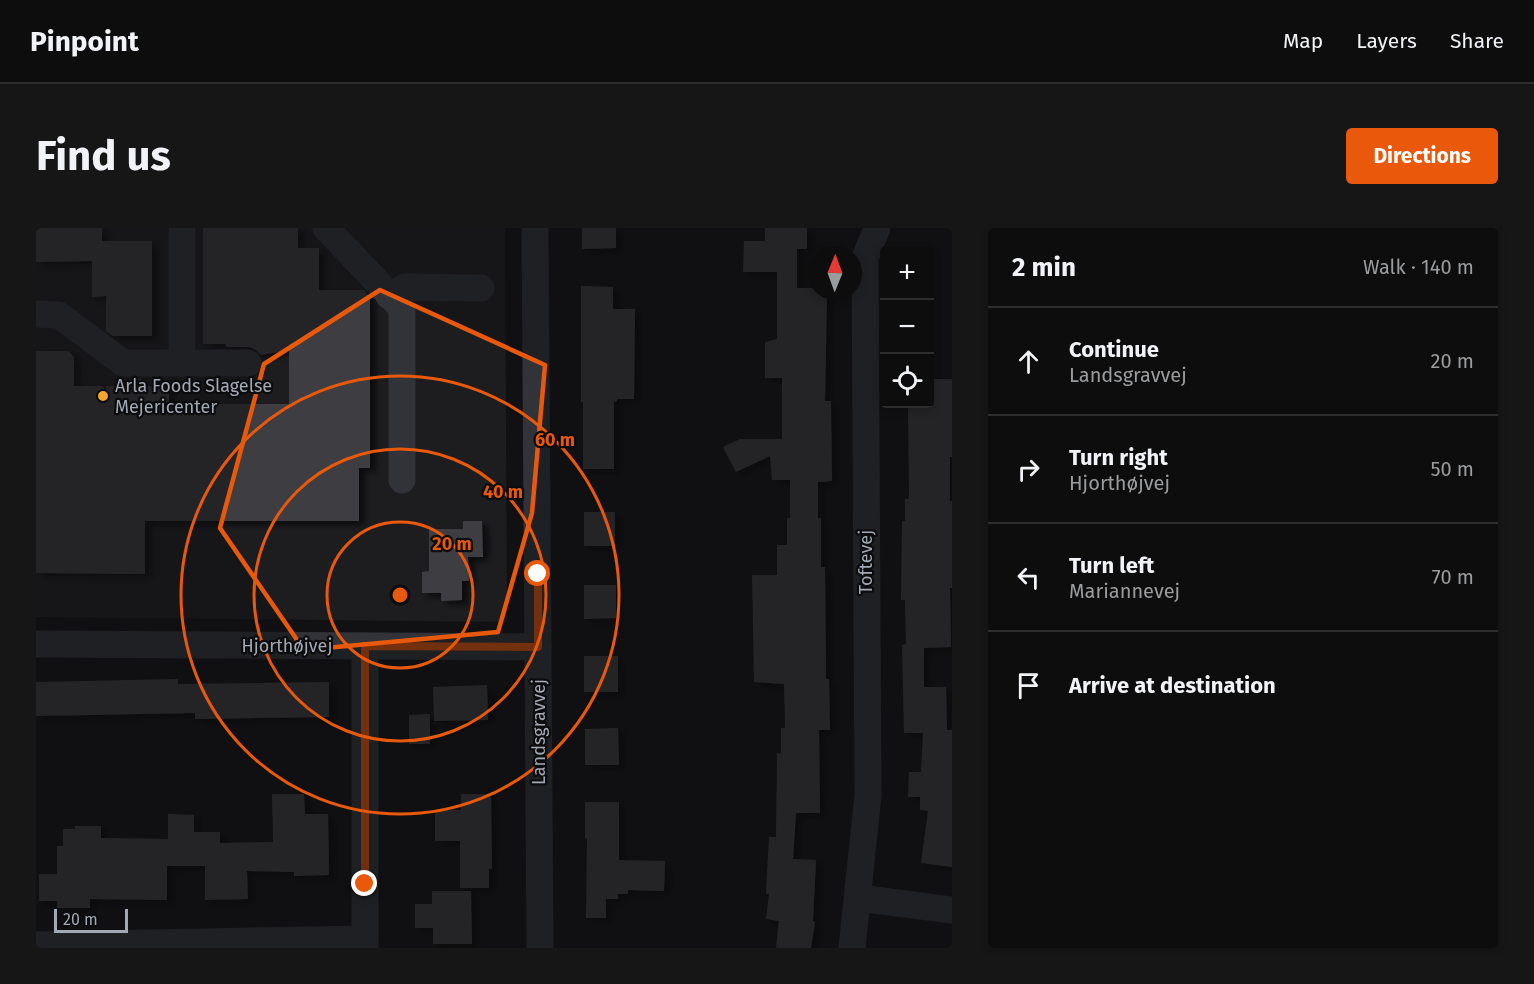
<!DOCTYPE html>
<meta charset="utf-8">
<style>
:root{--surface:#0d0d0e;--page:#161617;--text:#f1f3f6;--muted:#9a9c9e;--line:#2d2d2e;--accent:#ea580c}
body{margin:0;font-family:"Fira Sans",sans-serif;background:var(--page);color:var(--text)}
.controls{position:absolute;right:18px;top:18px;display:grid;overflow:hidden;border-radius:6px;box-shadow:0 3px 9px #0003}
.controls button{width:54px;height:54px;display:grid;place-items:center;padding:0;border:0;border-bottom:2px solid var(--line);background:var(--surface);color:var(--text);font:30px sans-serif}
.compass{position:absolute;left:772px;top:18px;width:54px;height:54px;border-radius:50%;background:var(--surface);box-shadow:0 3px 9px #0003;rotate:1deg}
.scale{position:absolute;left:18px;bottom:15px;width:74px;box-sizing:border-box;padding-left:6px;border:3px solid #a2a8b4;border-top:0;font-size:16px;line-height:21px;white-space:nowrap;color:#a2a8b4;-webkit-text-stroke:4px #0c0c0e;paint-order:stroke}
.stop{position:absolute;width:18px;height:18px;margin:-14px;border:4px solid #ea580c;border-radius:50%;background:#fff}
.stop.end{background:#ea580c;border-color:#fff;box-shadow:0 2px 6px #0008}
.list{margin:0;padding:0;list-style:none}
h2{display:flex;justify-content:space-between;align-items:center;height:78px;margin:0;padding:0 24px;font-size:26px}
h2 small{font-size:20px;font-weight:400;color:var(--muted)}
.list li{display:grid;grid-template-columns:39px 1fr auto;gap:18px;align-items:center;box-sizing:border-box;height:108px;padding:0 24px;border-top:2px solid var(--line)}
.list b{display:block;font-size:22px;white-space:nowrap}
.list p{margin:0;font-size:20px;white-space:nowrap;color:var(--muted)}
.list em{font-size:20px;font-style:normal;color:var(--muted)}
.icon{flex:none;width:33px;height:33px;fill:none;stroke:currentColor;stroke-width:2;stroke-linecap:round;stroke-linejoin:round}
.map{position:relative;flex:none;width:916px;height:720px;overflow:hidden;border-radius:6px}
header{display:flex;align-items:center;gap:36px;box-sizing:border-box;height:84px;padding:0 30px;background:var(--surface);border-bottom:2px solid var(--line)}
header strong{font-size:28px}
nav{display:flex;gap:33px;margin-inline-start:auto;font-size:21px}
.intro{display:flex;align-items:center;justify-content:space-between;box-sizing:border-box;height:144px;padding:0 36px}
h1{margin:0;font-size:42px}
.button{padding:15px 27px;border-radius:6px;background:var(--accent);color:#fff;font-size:21px;font-weight:700}
main{display:flex;gap:36px;padding:0 36px}
aside{flex:1;background:var(--surface);border-radius:6px;box-shadow:0 3px 9px #0003}
.map>svg:first-child{display:block}
</style>
<header>
<strong>Pinpoint</strong>
<nav><a>Map</a><a>Layers</a><a>Share</a></nav>
</header>
<div class="intro"><h1>Find us</h1><a class="button">Directions</a></div>
<main>
<div class="map">
<svg width="916" height="720" viewBox="0 0 916 720">
<defs>
<filter id="shadow"><feDropShadow dx="6" dy="4" stdDeviation="3" flood-color="#0009"/></filter>
</defs>
<rect width="100%" height="100%" fill="#111113"/>
<path fill="#1d1d20" d="M0 0H469L471 394 0 389Z"/>
<g fill="#3d3e43" filter="url(#shadow)">
<path d="M0 0H66V13H116V108H77L70 103V68L56 69V33L0 34Z"/>
<path d="M167 0H262V20H283V62H328L334 70V240H323V293H109V346L0 345V123H32L38 129V158H66L70 163V158H95L98 151H106L111 158H133V176H253V122L225 127 219 121 213 119H191L189 116H167Z"/>
<path d="M546 0H580V20L546 21Z"/>
<path d="M729 0H771V21H761V60H781V63H791L789 173H795L796 253 782 254V290H785V339H789L790 451H793L794 502H783L784 585H760L757 631 780 632 777 693 779 694 775 720H740L743 693 730 691 733 666H730L733 609H740L741 525 745 526V500H749L748 456 718 454 716 347H741V317H751V290H754V252H736L734 228 700 244 687 219 704 211H746V150H729V114L741 111V44H707L708 13H729Z"/>
<path d="M545 58 577 59V81H599L598 171H581V173L578 174V241H547V174H545Z"/>
<path d="M894 151H916V229H914V273H916V360H914L915 419 888 420V459H910L911 502H916V639L885 635 892 583 884 582V569H872L873 544H885L887 505H868L866 417 870 416 869 372H865L866 293H869V271H873L872 176H894Z"/>
<rect x="548" y="284" width="31" height="34"/>
<path d="M427 293H446L447 329H432L433 353H426V372L405 373V365H386V344L393 343V301H427Z"/>
<path d="M548 357H580V390L548 391Z"/>
<rect x="548" y="428" width="34" height="36"/>
<path d="M142 451V456L293 454V489L159 491V485L0 488V454Z"/>
<path d="M451 457 452 492 398 493 397 459Z"/>
<path d="M394 486V516H373V487Z"/>
<path d="M582 500 583 537H549V501Z"/>
<path d="M236 566H268L269 586H292L293 647 258 648V644L211 643 212 671 169 672V638H131V672L54 671V680H21V673H3V646H21V618H27V601H39V598H65V610L132 611V586L158 587V604H184V615L237 614Z"/>
<path d="M425 566H455L456 641H453V660H424V613H399V582H425Z"/>
<path d="M549 574H583V632L629 633 628 663 592 662V666H582V671H570V690H550L551 610H549Z"/>
<path d="M396 663H435L436 716H397V700H379V676H396Z"/>
</g>
<g fill="none" stroke-linecap="round" stroke-linejoin="round">
<g stroke="#323338" stroke-width="27">
<path d="M290 0 366 80V252"/>
<path d="M499 0 504 720"/>
<path d="M146 4V135"/>
<path d="M353 68 369 59 445 60"/>
<path d="M0 86 23 87 87 135H212"/>
<path d="M0 416 502 419"/>
<path d="M823 670 916 682"/>
<path d="M0 717 329 711"/>
<path d="M329 720V418"/>
<path d="M816 720 832 567 829 30 841 0"/>
</g>
</g>
<g fill="none" stroke-linecap="round" stroke-linejoin="round">
<path stroke="#ea580c" stroke-width="8" d="M329 656V418L502 419V346"/>
</g>
<path d="M0 0H916V720H0ZM344 62 509 137 496 285 462 404 268 422 184 300 228 136Z" fill="#111113" fill-opacity=".55" fill-rule="evenodd"/>
<path fill="none" stroke="#e8590c" stroke-width="4.5" stroke-linejoin="round" d="M344 62 509 137 496 285 462 404 268 422 184 300 228 136Z"/>
<g fill="none" stroke="#e8590c" stroke-width="3">
<circle cx="364" cy="367" r="73"/>
<circle cx="364" cy="367" r="146"/>
<circle cx="364" cy="367" r="219"/>
</g>
<circle fill="#f4a628" stroke="#0c0c0e" stroke-width="2" cx="67" cy="168" r="6"/>
<g text-anchor="middle" stroke-width="4.5" stroke-linejoin="round" paint-order="stroke">
<g font-size="18" fill="#a2a8b4" stroke="#0c0c0e" text-anchor="start">
<text x="79" y="164">Arla Foods Slagelse<tspan x="79" dy="21">Mejericenter</tspan></text>
</g>
<g font-size="18" fill="#a2a8b4" stroke="#0c0c0e">
<text transform="translate(830 334) rotate(-90)" y="6">Toftevej</text>
<text x="251" y="424">Hjorthøjvej</text>
<text transform="translate(503 504) rotate(-90)" y="6">Landsgravvej</text>
</g>
</g>
<circle cx="364" cy="367" r="9" fill="#e8590c" stroke="#0c0c0e" stroke-width="3"/>
<g font-size="18" text-anchor="middle" font-weight="bold" fill="#e8590c" stroke="#0c0c0e" stroke-width="4.5" stroke-linejoin="round" paint-order="stroke">
<text x="519" y="218">60 m</text>
<text x="467" y="270">40 m</text>
<text x="416" y="322">20 m</text>
</g>
</svg>
<div class="controls">
<button>+</button>
<button>−</button>
<button><svg class="icon" aria-label="locate" viewBox="0 0 24 24"><circle cx="12" cy="12" r="6"/><path d="M12 2v4M12 18v4M2 12h4M18 12h4"/></svg></button>
</div>
<svg class="compass" viewBox="-18 -18 36 36"><path d="M0-13l5 13h-10z" fill="#e53935"/><path d="M0 13l5-13h-10z" fill="#9a9c9e"/></svg>
<div class="scale">20 m</div>
<div class="stop" style="left:502px;top:346px"></div>
<div class="stop end" style="left:329px;top:656px"></div>
</div>
<aside>
<h2>2 min<small>Walk · 140 m</small></h2>
<ul class="list">
<li><svg class="icon" aria-label="ahead" viewBox="0 0 24 24"><path d="M12 20V5M6 11l6-6 6 6"/></svg><div><b>Continue</b><p>Landsgravvej</p></div><em>20 m</em></li>
<li><svg class="icon" aria-label="right" viewBox="0 0 24 24"><path d="M7 20v-9h11M14 6l5 5-5 5"/></svg><div><b>Turn right</b><p>Hjorthøjvej</p></div><em>50 m</em></li>
<li><svg class="icon" aria-label="left" viewBox="0 0 24 24"><path d="M17 20v-9H6M10 6l-5 5 5 5"/></svg><div><b>Turn left</b><p>Mariannevej</p></div><em>70 m</em></li>
<li><svg class="icon" aria-label="arrive" viewBox="0 0 24 24"><path d="M6 21V4h12l-3 4 3 4H6"/></svg><div><b>Arrive at destination</b></div></li>
</ul>
</aside>
</main>
